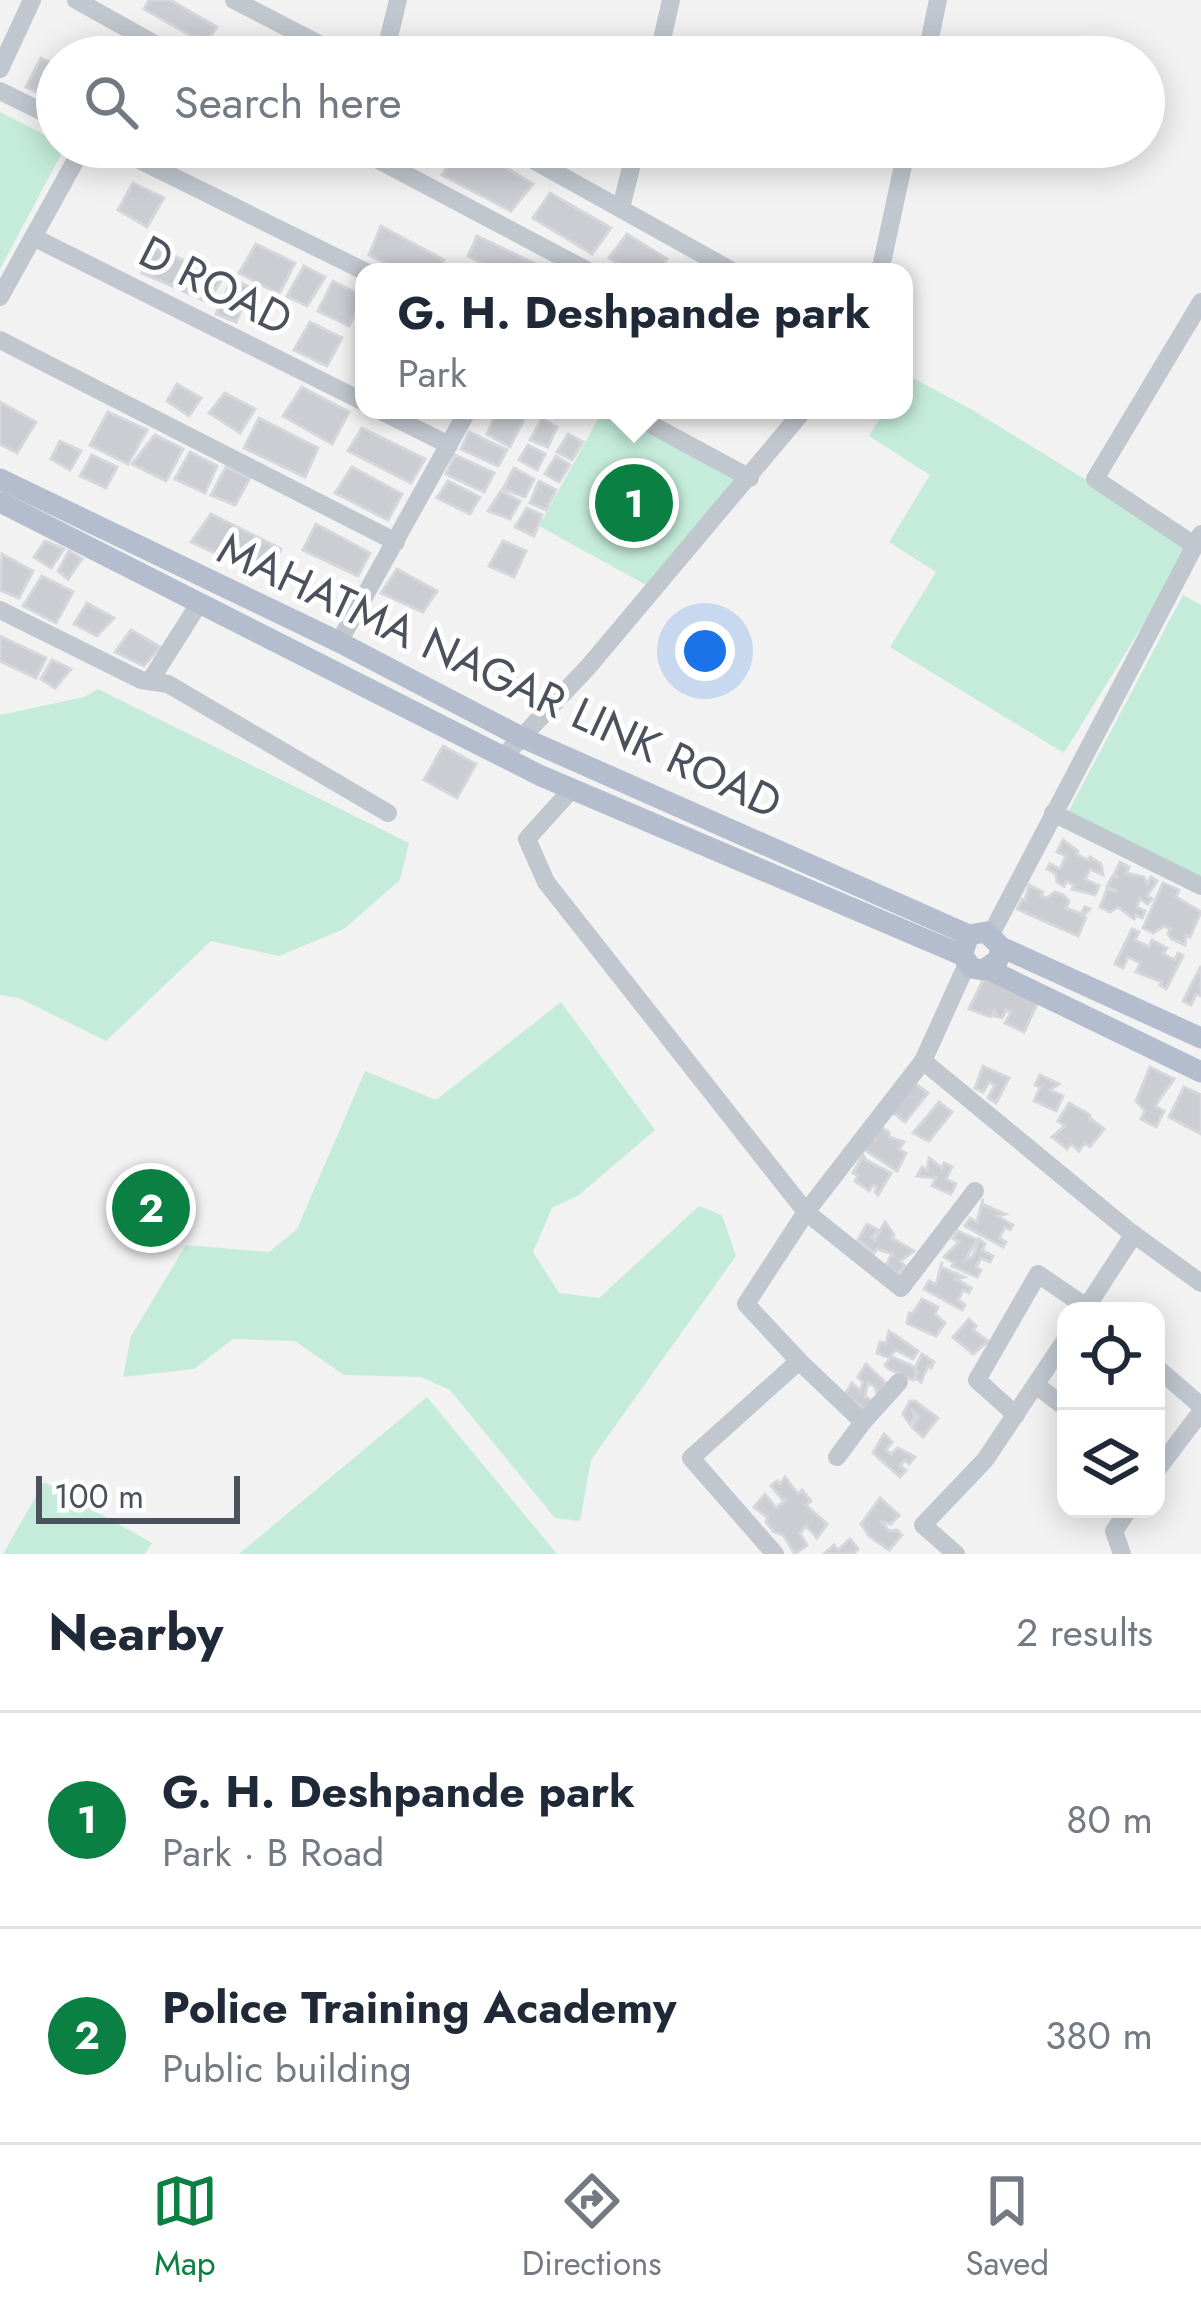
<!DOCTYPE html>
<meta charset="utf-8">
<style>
:root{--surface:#fff;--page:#f2f2f3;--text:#1f2937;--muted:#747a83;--line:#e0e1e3;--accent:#0b8043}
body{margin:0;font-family:Jost,sans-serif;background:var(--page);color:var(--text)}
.controls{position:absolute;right:36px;bottom:36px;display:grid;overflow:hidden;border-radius:24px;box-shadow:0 6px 30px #0003}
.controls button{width:108px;height:108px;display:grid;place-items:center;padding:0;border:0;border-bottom:3px solid var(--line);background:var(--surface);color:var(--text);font:60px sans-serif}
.scale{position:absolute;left:36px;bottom:30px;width:204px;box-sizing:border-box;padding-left:12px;border:6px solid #4b525d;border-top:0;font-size:33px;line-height:42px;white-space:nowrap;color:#4b525d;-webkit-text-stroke:9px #fff;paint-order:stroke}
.you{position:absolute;left:705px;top:651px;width:42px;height:42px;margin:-30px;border:9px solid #fff;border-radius:50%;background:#1a73e8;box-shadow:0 0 0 18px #1a73e833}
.badge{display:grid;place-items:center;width:78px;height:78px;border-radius:50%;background:var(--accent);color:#fff;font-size:39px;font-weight:700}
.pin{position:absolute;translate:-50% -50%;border:6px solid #fff;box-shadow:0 3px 12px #0006}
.popup{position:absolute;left:355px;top:263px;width:558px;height:156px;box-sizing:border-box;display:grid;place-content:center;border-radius:24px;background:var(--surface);filter:drop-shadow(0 3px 9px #0005);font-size:39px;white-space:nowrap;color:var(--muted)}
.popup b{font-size:45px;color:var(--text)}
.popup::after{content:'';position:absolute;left:50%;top:100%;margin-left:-24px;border:24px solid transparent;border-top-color:var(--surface)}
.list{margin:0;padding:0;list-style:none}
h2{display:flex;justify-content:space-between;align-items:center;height:156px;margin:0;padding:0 48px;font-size:51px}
h2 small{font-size:39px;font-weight:400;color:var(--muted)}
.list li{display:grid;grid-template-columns:78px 1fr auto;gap:36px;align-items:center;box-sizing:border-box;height:216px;padding:0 48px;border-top:3px solid var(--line)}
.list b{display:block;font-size:45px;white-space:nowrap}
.list p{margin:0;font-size:39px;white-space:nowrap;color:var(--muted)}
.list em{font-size:39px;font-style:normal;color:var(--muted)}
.icon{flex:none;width:66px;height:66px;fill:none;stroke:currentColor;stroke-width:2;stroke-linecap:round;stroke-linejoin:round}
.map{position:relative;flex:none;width:1201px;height:1554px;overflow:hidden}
.search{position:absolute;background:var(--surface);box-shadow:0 6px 30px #0003;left:36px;right:36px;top:36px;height:132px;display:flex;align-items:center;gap:30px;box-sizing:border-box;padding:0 42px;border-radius:66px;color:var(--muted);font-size:45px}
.sheet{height:588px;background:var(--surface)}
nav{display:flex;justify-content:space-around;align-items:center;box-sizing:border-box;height:168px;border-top:3px solid var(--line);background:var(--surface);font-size:33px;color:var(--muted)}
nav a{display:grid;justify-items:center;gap:6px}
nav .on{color:var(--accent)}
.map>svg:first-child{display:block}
</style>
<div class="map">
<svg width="1201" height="1554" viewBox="0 0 1201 1554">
<rect width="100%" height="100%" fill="#f3f2f2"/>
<g fill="#c5ecda">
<path d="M0 112 57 141V147H65L0 269Z"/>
<path d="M907 375 971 409 1192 545 1064 753 890 647 936 572 889 542 930 475 869 436 885 410H904Z"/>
<path d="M603 410H612L737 481 646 585 539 526Z"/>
<path d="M1183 595 1201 605V880L1068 812Z"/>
<path d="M98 689 409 843 400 880 344 929 279 956 211 941 106 1041 19 998 0 995V715L84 697Z"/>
<path d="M561 1002 655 1130 579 1195 552 1208 533 1252 559 1293 599 1298 699 1206 722 1215 736 1256 591 1460 580 1521 555 1518 450 1390 421 1377 344 1375 295 1341 233 1339 194 1369 123 1377 131 1336 186 1245 269 1252 297 1229 365 1071 436 1100Z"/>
<path d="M427 1397 557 1554H239Z"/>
<path d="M44 1482 152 1543 145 1554H3Z"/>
</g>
<g fill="#cccdd3" stroke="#d6d7dc" stroke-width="3">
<path d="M149 0H170L217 27 205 44 144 9Z"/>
<path d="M268 45 290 57H261Z"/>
<path d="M41 58 57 65V102L26 87Z"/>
<path d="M392 147H440L427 167Z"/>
<path d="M459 147H471L533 184 511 211 442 175Z"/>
<path d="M133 183 164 198 147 227 118 210Z"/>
<path d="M550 193 611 228 592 254 533 218Z"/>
<path d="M381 226 444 260 436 272H404L369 255Z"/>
<path d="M627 234 667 259 658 272H632L609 258Z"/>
<path d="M477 236 538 265 534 272H498L468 256Z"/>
<path d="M256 244 295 263 279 294 239 273Z"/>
<path d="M155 247 185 261 172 286 142 273Z"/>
<path d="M196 263 223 277 208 302 183 291Z"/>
<path d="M304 266 325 277 307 306 287 296Z"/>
<path d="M232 278 251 288 236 322 216 314Z"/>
<path d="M333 281 364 297 349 326 318 311Z"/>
<path d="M310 322 342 338 327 366 294 350Z"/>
<path d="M177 384 201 398 189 416 167 401Z"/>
<path d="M302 387 349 412 332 444 283 416Z"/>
<path d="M225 393 255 409 240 433 209 413Z"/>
<path d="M0 402 36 422 17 453 0 444Z"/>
<path d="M498 410 527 413 510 447 487 434Z"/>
<path d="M108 412 147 430 128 464 90 445Z"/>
<path d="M259 418 318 448 305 477 244 448Z"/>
<path d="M542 419 557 427 548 447 530 440Z"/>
<path d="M362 428 425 459 411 483 348 451Z"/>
<path d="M469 432 507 450 498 466 461 449Z"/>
<path d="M568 434 583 442 572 460 557 452Z"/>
<path d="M155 435 183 449 166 481 132 464Z"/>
<path d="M60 441 81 451 70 470 51 459Z"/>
<path d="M528 445 545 454 537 470 519 460Z"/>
<path d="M190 452 217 466 205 493 175 479Z"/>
<path d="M92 455 117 467 106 488 80 476Z"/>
<path d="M455 455 494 473 484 492 446 474Z"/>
<path d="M556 456 570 465 559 482 545 474Z"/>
<path d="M226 467 250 478 235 505 211 495Z"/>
<path d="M352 467 402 494 388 520 335 493Z"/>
<path d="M514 468 534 479 525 497 503 489Z"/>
<path d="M448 481 480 497 470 514 437 498Z"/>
<path d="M539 481 556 490 546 510 530 503Z"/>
<path d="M501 491 520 501 510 519 488 511Z"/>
<path d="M527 508 542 515 534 536 515 527Z"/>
<path d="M211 514 281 549 268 577 191 542Z"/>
<path d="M316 524 370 553 358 576 303 550Z"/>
<path d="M45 541 64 549 51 568 34 557Z"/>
<path d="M503 541 526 551 514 577 489 566Z"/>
<path d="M69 551 82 559 68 579 58 571Z"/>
<path d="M2 554 33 571 19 598 0 590Z"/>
<path d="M397 569 437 591 423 612 381 593Z"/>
<path d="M42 576 73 592 56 623 23 606Z"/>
<path d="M87 603 114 618 97 636 74 624Z"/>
<path d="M131 630 160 647 144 666 115 652Z"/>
<path d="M0 636 46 658 36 678 0 661Z"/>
<path d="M52 660 71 669 55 688 41 679Z"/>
<path d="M443 746 476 764 457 798 424 780Z"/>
<path d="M1063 840 1078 851 1076 854 1088 860 1090 857 1101 864 1103 875 1090 869 1085 879 1099 886 1095 895 1072 889 1074 885 1066 881 1064 886 1057 882 1056 874 1047 869 1050 864 1060 869 1066 856 1057 852Z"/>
<path d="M1120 862 1129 867 1126 873 1144 877 1147 884 1151 877 1157 881 1147 896 1152 899 1148 904 1140 899 1138 903 1137 907 1145 911 1142 918 1136 915 1134 919 1118 907 1110 912 1100 907 1107 889 1117 891 1107 886 1112 877H1118L1114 875Z"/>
<path d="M1163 883 1179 890 1176 897 1201 912 1190 937 1186 935 1185 945 1172 939 1168 934 1170 929 1164 926 1153 933 1143 928Z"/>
<path d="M1029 885 1043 892 1041 896 1047 898 1055 892 1063 895 1069 901 1066 908 1081 914 1085 907 1090 909 1083 916 1086 918 1078 936 1017 909 1022 899 1025 900Z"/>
<path d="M1132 929 1139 932 1135 940 1149 947 1152 940 1167 948 1163 954 1175 960 1178 953 1183 956 1166 989 1160 985 1162 982 1136 972 1140 963 1128 957 1123 968 1115 964Z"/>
<path d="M1201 966V996L1196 994 1191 1005 1183 1001Z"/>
<path d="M985 976 1038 1002 1024 1032 1005 1023 1011 1012 1006 1010 1002 1018 995 1016V1009L991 1017 969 1009Z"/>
<path d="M983 1066 1009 1078 996 1103 988 1098 995 1085 989 1082 983 1092 975 1088Z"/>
<path d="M1150 1067 1174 1079 1155 1106 1164 1111 1156 1127 1141 1119 1145 1111 1136 1101Z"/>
<path d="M1040 1075 1059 1084 1050 1090 1063 1096 1056 1111 1034 1101 1040 1087 1035 1085Z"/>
<path d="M913 1082 928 1093 905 1122 891 1111Z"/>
<path d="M1184 1087 1201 1095V1134L1169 1117Z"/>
<path d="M939 1102 952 1112 929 1141 913 1133Z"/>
<path d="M1069 1103 1090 1115 1089 1122 1091 1119 1104 1129 1090 1147 1085 1143 1079 1151 1071 1144 1067 1149 1052 1137 1065 1126 1058 1121Z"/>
<path d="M879 1126 889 1132V1137L904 1142 899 1149 906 1153 897 1171 865 1150 872 1137 876 1140 873 1135Z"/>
<path d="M863 1155 866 1160 891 1173 878 1195 875 1192 877 1187 873 1185 869 1191 855 1181 858 1176 853 1173Z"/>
<path d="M929 1158 942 1168 944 1163 952 1167 946 1179 956 1184 951 1194 932 1186 936 1178 917 1176 922 1167 927 1170Z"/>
<path d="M983 1199 982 1204 1005 1214 997 1216 1013 1225 1010 1230 1005 1227 999 1238 1006 1242 1003 1247 965 1226 970 1218 977 1222Z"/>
<path d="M885 1222 894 1235 892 1238 914 1251 900 1261 905 1266 898 1274 886 1265 892 1254 877 1249 874 1253 858 1240 867 1224 878 1230 872 1237 875 1240Z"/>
<path d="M958 1231 977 1240 965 1260 973 1256 979 1239 985 1244 982 1250 993 1256 990 1262 981 1258 976 1267 981 1270 977 1277 952 1266 954 1263 944 1257 959 1242 953 1239Z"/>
<path d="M942 1262 941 1267 964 1277 956 1279 971 1288 969 1293 963 1290 958 1300 965 1305 962 1310 924 1289 929 1281 936 1285Z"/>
<path d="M922 1299 938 1307 935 1314 945 1323 936 1336 907 1323 909 1313 912 1314Z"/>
<path d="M969 1319 976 1326 973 1330 988 1341 973 1354 953 1337Z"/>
<path d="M889 1331 918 1351 913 1359 896 1350 890 1356 914 1367 917 1373 913 1380 889 1369 885 1365 890 1358 877 1353 880 1342 886 1343Z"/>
<path d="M922 1354 934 1362 931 1368 928 1366 921 1382 915 1378 918 1373 914 1370Z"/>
<path d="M866 1364 886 1383 877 1393 875 1387 868 1383 865 1396 872 1401 864 1410 845 1394 852 1383 860 1391 863 1382 858 1377Z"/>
<path d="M910 1401H915L938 1418 923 1437 912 1427 919 1417 913 1412 915 1418 910 1424 903 1414Z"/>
<path d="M884 1434 892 1442 886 1450 891 1454 898 1448 915 1457 909 1464 905 1460 900 1466 906 1470 900 1477 873 1453Z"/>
<path d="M785 1477 798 1494 802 1490 811 1501 806 1505 827 1524 817 1538 806 1526 800 1533 807 1545 795 1554 783 1535 774 1532 766 1522 768 1518 754 1507 765 1494 776 1508 787 1499 783 1500 771 1486 777 1481 780 1484Z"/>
<path d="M880 1498 899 1515 891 1524 882 1522 889 1531 897 1530 902 1535 889 1550 870 1537 861 1524Z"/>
<path d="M850 1539 858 1549 853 1554H824L834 1545 838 1550Z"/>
</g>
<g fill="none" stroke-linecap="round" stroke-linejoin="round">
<g stroke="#c1c7cf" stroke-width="18">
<path d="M76 0 178 57"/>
<path d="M234 0 344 57"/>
<path d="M384 57 398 0"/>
<path d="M658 57 671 0"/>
<path d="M926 57 938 0"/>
<path d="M0 69 32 0"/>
<path d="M0 91 57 119"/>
<path d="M113 147 366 272"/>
<path d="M354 147 590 272"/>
<path d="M510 147 734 272"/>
<path d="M621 208 636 147"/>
<path d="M33 237 364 402"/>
<path d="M880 272 907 147"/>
<path d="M0 297 83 147"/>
<path d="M0 340 396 542"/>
<path d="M379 410 449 445"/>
<path d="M624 410 750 478"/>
<path d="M1194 545 1095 479 1201 302"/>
<path d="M0 610 141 680 168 684 388 813"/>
<path d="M339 642 468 410"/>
<path d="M150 681 200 602"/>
<path d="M504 756 589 666 804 410"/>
<path d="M572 789 527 839 546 882 806 1212 901 1288 975 1191"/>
<path d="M1053 813 1201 886"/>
<path d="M991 934 1201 534"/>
<path d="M923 1061 1129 1231 1201 1283"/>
<path d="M1084 1311 1134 1234"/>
<path d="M799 1361 863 1422 899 1382"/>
<path d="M1156 1367 1201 1406"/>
<path d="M1036 1385 1066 1408"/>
<path d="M1016 1415 977 1380 1038 1274 1092 1311"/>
<path d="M837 1457 863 1422"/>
<path d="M1156 1471 1201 1412"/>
<path d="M775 1554 691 1458 799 1361 746 1304 806 1212 923 1061 967 964"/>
<path d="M956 1554 923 1525 985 1460 1066 1339"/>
<path d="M1122 1554 1114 1531 1129 1509"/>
</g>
<g stroke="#b4bdcd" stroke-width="21">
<path d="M0 479 339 642 521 737 969 935"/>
<path d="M0 502 539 775 962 955"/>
<path d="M1001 947 998 960 983 970 972 968 962 955 969 935 986 932 1001 947 1201 1038"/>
<path d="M988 969 1201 1072"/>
</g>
</g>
<g text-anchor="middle" stroke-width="10" stroke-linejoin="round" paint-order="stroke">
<g font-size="45" fill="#4b525d" stroke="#fff">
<text transform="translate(216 285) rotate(27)" y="16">D ROAD</text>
<text transform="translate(500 675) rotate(25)" y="16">MAHATMA NAGAR LINK ROAD</text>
</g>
</g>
</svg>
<div class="controls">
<button><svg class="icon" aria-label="locate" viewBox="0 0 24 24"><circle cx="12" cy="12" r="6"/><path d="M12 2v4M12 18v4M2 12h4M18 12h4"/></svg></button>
<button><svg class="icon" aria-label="layers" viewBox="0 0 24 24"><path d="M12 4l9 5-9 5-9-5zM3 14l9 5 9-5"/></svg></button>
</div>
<div class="scale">100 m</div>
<div class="you"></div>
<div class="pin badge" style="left:634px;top:503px">1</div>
<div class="popup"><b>G. H. Deshpande park</b>Park</div>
<div class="pin badge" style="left:151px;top:1208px">2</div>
<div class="search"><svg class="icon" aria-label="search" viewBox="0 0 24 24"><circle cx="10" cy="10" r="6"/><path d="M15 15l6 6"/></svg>Search here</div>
</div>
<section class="sheet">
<h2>Nearby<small>2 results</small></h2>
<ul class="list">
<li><span class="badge">1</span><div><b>G. H. Deshpande park</b><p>Park · B Road</p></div><em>80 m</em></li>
<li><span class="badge">2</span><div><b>Police Training Academy</b><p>Public building</p></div><em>380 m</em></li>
</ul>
</section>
<nav>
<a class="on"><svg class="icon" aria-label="map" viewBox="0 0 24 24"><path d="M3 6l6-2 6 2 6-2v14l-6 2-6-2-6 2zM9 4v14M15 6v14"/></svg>Map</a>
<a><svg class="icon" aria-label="directions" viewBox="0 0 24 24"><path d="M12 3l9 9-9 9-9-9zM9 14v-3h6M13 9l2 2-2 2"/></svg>Directions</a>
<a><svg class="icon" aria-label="saved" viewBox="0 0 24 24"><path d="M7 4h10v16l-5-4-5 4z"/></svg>Saved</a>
</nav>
